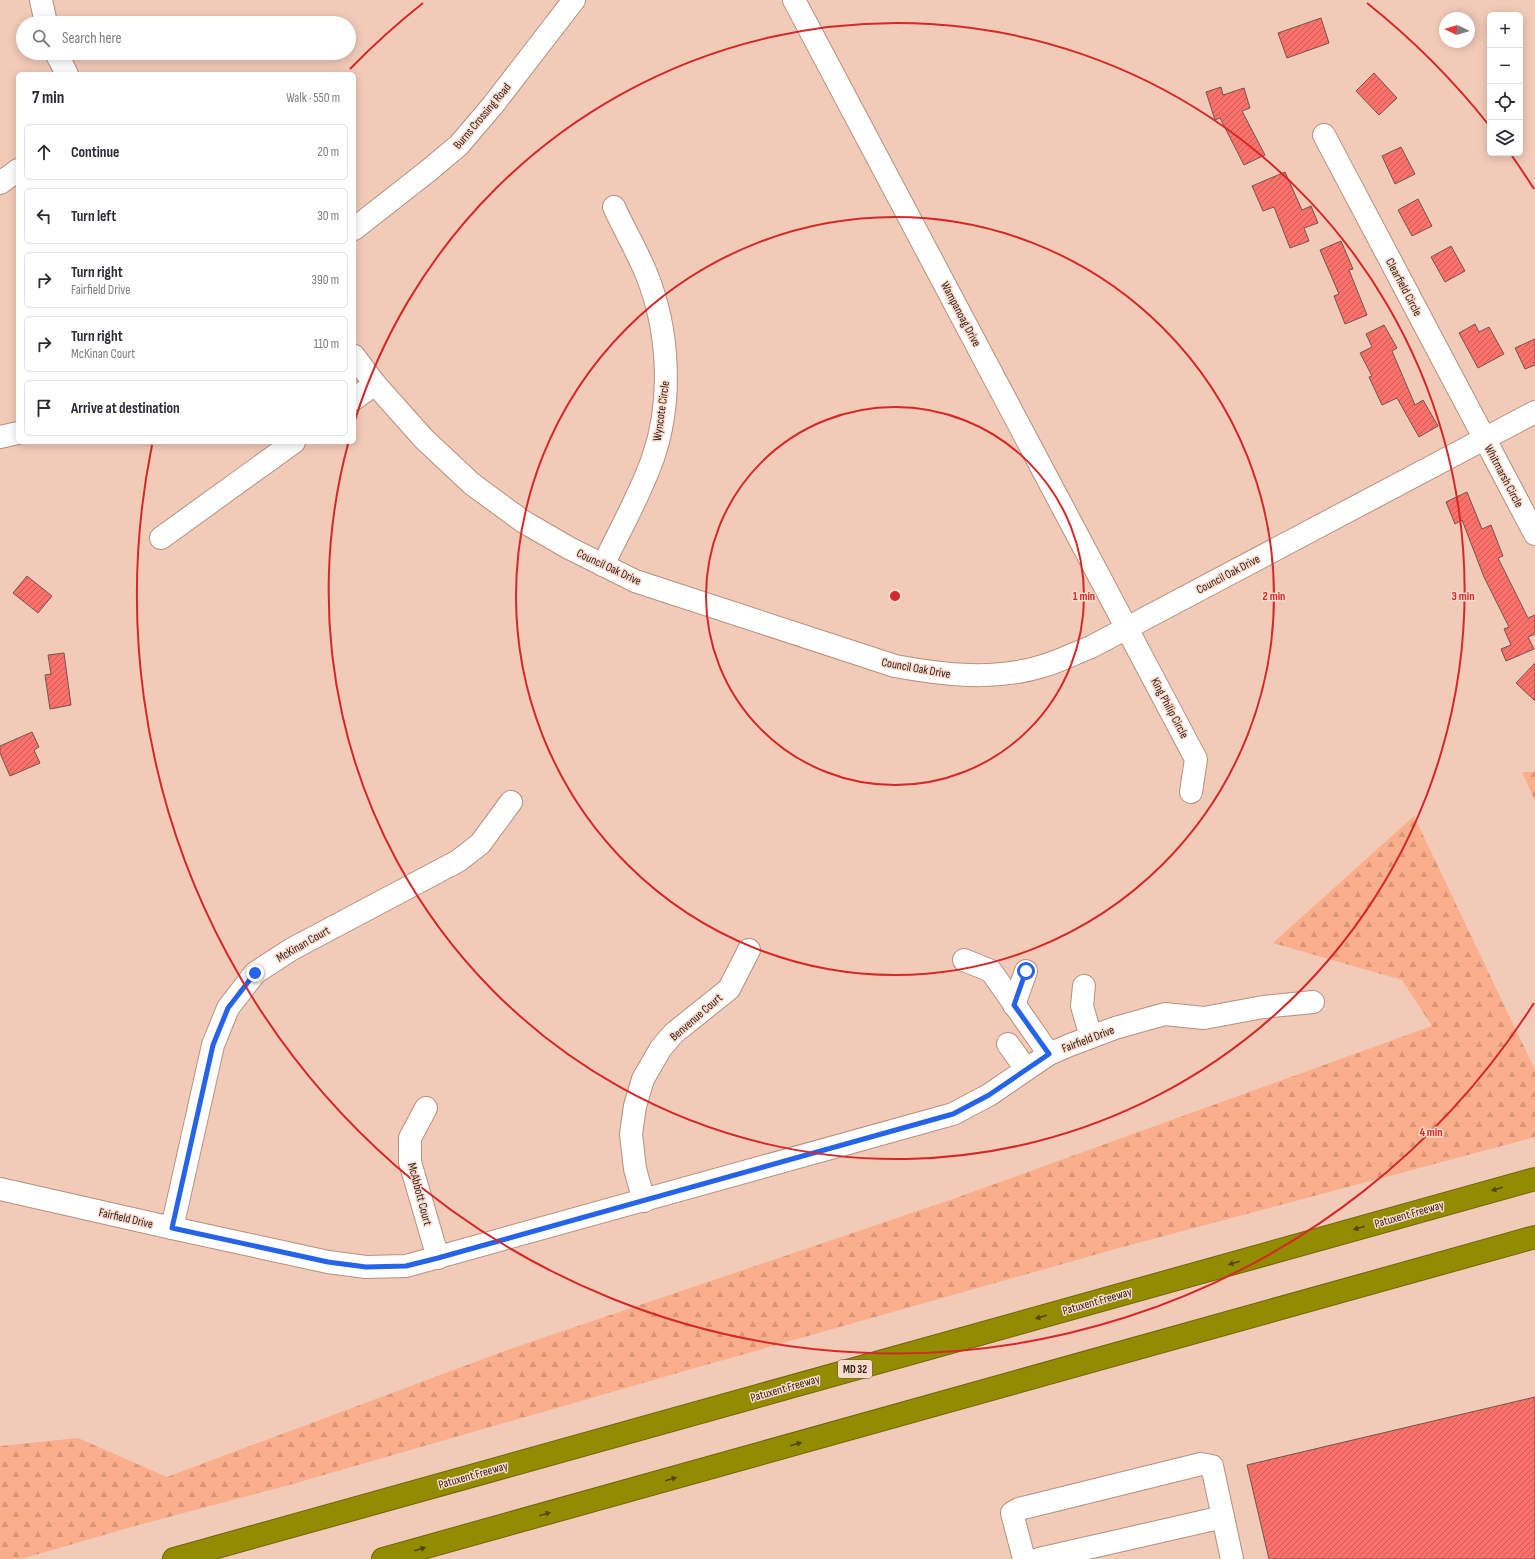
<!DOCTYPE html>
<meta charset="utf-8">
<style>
:root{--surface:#fff;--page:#f2f2f3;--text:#2b2b33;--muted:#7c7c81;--line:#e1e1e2}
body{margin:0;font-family:"Sofia Sans Condensed",sans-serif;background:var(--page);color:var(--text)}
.controls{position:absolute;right:12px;top:12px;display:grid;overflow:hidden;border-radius:6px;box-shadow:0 2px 10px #0003}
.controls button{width:36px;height:36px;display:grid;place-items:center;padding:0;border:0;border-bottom:1px solid var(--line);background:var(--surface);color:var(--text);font:20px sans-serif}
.compass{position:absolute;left:1439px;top:12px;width:36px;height:36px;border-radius:50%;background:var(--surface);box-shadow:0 2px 10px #0003;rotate:274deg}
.stop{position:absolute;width:12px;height:12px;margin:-9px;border:3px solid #2563eb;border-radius:50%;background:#fff}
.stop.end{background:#2563eb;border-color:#fff;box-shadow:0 1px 4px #0008}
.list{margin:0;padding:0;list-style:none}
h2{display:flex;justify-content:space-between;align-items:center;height:52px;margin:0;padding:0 16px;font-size:17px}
h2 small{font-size:13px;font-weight:400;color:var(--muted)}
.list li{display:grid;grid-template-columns:26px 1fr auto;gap:12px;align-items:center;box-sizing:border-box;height:56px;margin:0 8px 8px;padding:0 8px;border:1px solid var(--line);border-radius:6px}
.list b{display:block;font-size:15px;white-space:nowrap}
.list p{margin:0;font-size:13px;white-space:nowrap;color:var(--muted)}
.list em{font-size:13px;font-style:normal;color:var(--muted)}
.icon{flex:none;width:22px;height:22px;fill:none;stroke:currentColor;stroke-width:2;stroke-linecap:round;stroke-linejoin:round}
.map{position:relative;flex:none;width:1535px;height:1559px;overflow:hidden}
.search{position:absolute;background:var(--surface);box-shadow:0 2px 10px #0003;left:16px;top:16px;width:340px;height:44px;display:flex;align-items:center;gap:10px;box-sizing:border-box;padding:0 14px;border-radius:22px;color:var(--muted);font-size:15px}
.panel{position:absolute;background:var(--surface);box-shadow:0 2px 10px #0003;left:16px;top:72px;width:340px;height:372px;border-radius:6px}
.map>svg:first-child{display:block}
</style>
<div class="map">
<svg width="1535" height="1559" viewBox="0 0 1535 1559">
<defs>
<pattern id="forest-firs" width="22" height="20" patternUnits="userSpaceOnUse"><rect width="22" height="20" fill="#fbae8b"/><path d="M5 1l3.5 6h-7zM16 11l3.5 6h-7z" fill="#d89577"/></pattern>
<pattern id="building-hatch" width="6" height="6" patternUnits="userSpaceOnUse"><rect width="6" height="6" fill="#f97169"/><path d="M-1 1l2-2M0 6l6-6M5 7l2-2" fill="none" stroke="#ca5c56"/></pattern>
</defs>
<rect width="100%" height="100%" fill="#f2cab8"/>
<g fill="url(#forest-firs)">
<path d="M1522 772H1535V801Z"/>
<path d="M1414 816 1535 1070V1137L1119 1248 688 1370 289 1485 135 1526 21 1559H0V1446L78 1438 167 1477 510 1349 953 1199 1432 1026 1402 980 1273 943Z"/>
</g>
<g fill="url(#building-hatch)" stroke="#78524e">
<path d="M1321 18 1329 43 1287 58 1278 33Z"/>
<path d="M1374 73 1397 98 1379 115 1356 91Z"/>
<path d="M1221 87 1223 95 1244 88 1250 108 1242 111 1265 155 1244 165 1220 118 1215 120 1206 92Z"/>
<path d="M1401 147 1415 174 1395 184 1382 156Z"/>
<path d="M1285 172 1302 210 1311 206 1318 223 1304 228 1309 241 1290 248 1274 207 1263 211 1252 186Z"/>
<path d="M1418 199 1432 226 1412 236 1398 210Z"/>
<path d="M1341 241 1353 269 1349 270 1367 315 1345 324 1334 296 1339 294 1320 250Z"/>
<path d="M1451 246 1465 271 1445 282 1431 257Z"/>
<path d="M1475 324 1479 332 1489 327 1504 354 1478 368 1459 333Z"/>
<path d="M1384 325 1397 348 1392 351 1415 405 1423 400 1438 426 1419 437 1397 398 1382 405 1369 377 1372 376 1360 353 1372 347 1366 334Z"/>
<path d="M1535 339V365L1525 369 1515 348Z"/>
<path d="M1467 492 1482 529 1491 525 1503 556 1498 558 1528 618 1535 615V634L1528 637 1534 649 1506 661 1501 649 1511 645 1504 629 1509 627 1484 577 1462 520 1455 524 1446 502Z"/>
<path d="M27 576 52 596 38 613 13 593Z"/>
<path d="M64 653 71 705 50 709 45 675 51 674 48 655Z"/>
<path d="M1535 663V701L1516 683Z"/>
<path d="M32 732 39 747 34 750 40 763 10 776 0 753V746Z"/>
<path d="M1535 1397V1559H1269L1247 1465Z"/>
</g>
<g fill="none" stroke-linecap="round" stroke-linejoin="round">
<defs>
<g id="minor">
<path d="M41 0 46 23"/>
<path d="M794 0 1196 759 1191 792"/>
<path d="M56 53 67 74"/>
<path d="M1324 135 1535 534"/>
<path d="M0 183 18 170"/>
<path d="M354 229 428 171 459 145 493 105 574 0"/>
<path d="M354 356 375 384 424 439 472 484 524 522 569 548 635 581 895 666C943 675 995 681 1043 666 1060 661 1075 653 1091 647L1535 412"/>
<path d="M354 399 375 384"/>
<path d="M0 437 18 433"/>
<path d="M161 538 294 442"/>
<path d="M603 565C620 530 640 495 653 458 673 400 669 329 646 273 637 251 624 229 614 207"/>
<path d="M964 960 991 971 1049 1054"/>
<path d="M1084 986 1082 1006 1091 1037"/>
<path d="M1014 1005 1026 971"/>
<path d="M1008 1044 1026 1069"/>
<path d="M426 1108 410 1138V1162L438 1258"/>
<path d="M0 1189 172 1228 328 1262 366 1267 406 1266 953 1114 989 1095 1049 1054 1070 1045 1115 1028 1165 1014 1204 1018 1263 1007 1313 1002"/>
<path d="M644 1201 635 1169 631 1134 635 1106 643 1079 661 1048 674 1033 729 989 749 950"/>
<path d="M172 1228 213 1045 228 1008 255 973 292 949 458 861 480 844 511 802"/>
<path d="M1024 1559 1012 1513 1019 1509 1201 1464 1212 1466 1232 1559"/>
<path d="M1039 1559 1223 1517"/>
</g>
<g id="highway">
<path d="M174 1559 1535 1179"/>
<path d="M383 1559 1535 1237"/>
</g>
</defs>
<use href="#minor" stroke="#b5907f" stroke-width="24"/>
<use href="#highway" stroke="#71660a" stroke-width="24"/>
<use href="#minor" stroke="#fff" stroke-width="22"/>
<use href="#highway" stroke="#938b00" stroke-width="22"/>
</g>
<defs><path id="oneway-solid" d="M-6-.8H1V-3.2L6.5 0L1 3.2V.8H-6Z"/></defs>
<g fill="#534712">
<use href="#oneway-solid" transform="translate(1497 1189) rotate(164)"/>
<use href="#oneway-solid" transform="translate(1359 1228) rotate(164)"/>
<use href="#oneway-solid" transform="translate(1234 1263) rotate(164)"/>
<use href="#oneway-solid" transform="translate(1041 1317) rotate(164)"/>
<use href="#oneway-solid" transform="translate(796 1444) rotate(-16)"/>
<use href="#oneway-solid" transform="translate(671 1479) rotate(-16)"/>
<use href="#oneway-solid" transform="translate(545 1514) rotate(-16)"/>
<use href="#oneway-solid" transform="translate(420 1549) rotate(-16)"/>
</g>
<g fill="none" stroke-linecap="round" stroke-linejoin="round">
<path stroke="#2563eb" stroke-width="5" d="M255 973 228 1008 213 1045 172 1228 328 1262 366 1267 406 1266 438 1258 953 1114 989 1095 1049 1054 1014 1005 1026 971"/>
</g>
<g fill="none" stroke="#d62828" stroke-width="2">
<circle cx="895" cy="596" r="189"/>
<circle cx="895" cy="596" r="379"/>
<path d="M355 420A568 568 0 1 1 348 444"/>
<path d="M1534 1003A758 758 0 0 1 152 445M350 69A758 758 0 0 1 423 3M1367 3A758 758 0 0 1 1488 124M1512 156A758 758 0 0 1 1534 189"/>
</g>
<g text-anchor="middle" stroke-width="3" stroke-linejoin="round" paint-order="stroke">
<rect fill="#fadacb" stroke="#6d5950" stroke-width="1" x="838" y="1360" width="34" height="18" rx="3"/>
<g font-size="11" font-weight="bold" fill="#31221c">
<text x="855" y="1373">MD 32</text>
</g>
<g font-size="12" fill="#31221c" stroke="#fadacb">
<text transform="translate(482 116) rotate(-50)" y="4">Burns Crossing Road</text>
<text transform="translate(1404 287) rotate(62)" y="4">Clearfield Circle</text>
<text transform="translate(961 314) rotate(62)" y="4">Wampanoag Drive</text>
<text transform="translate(661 411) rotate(-82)" y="4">Wyncote Circle</text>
<text transform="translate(1504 476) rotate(62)" y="4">Whitmarsh Circle</text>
<text transform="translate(609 567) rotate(25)" y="4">Council Oak Drive</text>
<text transform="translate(1228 574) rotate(-28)" y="4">Council Oak Drive</text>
<text transform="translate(916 668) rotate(10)" y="4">Council Oak Drive</text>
<text transform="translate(1170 708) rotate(62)" y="4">King Philip Circle</text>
<text transform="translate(303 944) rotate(-30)" y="4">McKinan Court</text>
<text transform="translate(696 1017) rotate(-41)" y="4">Benvenue Court</text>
<text transform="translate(1088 1039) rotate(-21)" y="4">Fairfield Drive</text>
<text transform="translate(420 1194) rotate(75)" y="4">McAbbott Court</text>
<text transform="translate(1409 1214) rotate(-16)" y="4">Patuxent Freeway</text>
<text transform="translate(126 1218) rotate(13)" y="4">Fairfield Drive</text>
<text transform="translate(1097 1301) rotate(-16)" y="4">Patuxent Freeway</text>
<text transform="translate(785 1388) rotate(-16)" y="4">Patuxent Freeway</text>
<text transform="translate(473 1475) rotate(-16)" y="4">Patuxent Freeway</text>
</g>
</g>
<circle cx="895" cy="596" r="6" fill="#d62828" stroke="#fadacb" stroke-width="2"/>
<g font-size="12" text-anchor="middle" font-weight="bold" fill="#d62828" stroke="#fadacb" stroke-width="3" stroke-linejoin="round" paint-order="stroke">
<text x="1084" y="600">1 min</text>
<text x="1274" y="600">2 min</text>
<text x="1463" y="600">3 min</text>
<text x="1431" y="1136">4 min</text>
</g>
</svg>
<div class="controls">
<button>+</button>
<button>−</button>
<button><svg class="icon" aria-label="locate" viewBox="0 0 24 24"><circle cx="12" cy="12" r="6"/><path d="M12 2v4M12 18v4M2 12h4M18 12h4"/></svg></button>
<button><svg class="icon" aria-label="layers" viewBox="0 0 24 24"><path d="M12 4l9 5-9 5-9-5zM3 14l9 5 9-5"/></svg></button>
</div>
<svg class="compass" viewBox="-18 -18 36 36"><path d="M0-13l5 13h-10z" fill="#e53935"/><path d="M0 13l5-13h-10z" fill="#7c7c81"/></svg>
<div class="stop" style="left:1026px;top:971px"></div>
<div class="stop end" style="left:255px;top:973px"></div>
<div class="search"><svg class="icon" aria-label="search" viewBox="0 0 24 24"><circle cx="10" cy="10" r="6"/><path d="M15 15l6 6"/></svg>Search here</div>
<section class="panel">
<h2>7 min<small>Walk · 550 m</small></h2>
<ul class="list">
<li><svg class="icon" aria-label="ahead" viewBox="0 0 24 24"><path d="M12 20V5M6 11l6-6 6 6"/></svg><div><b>Continue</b></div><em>20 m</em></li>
<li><svg class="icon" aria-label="left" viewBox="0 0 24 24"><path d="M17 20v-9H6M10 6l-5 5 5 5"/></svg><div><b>Turn left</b></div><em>30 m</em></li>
<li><svg class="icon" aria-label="right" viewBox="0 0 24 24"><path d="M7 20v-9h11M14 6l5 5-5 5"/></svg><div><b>Turn right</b><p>Fairfield Drive</p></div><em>390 m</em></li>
<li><svg class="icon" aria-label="right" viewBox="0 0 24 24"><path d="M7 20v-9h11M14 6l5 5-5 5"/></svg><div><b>Turn right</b><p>McKinan Court</p></div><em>110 m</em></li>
<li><svg class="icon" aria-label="arrive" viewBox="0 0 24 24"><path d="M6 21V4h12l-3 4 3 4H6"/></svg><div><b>Arrive at destination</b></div></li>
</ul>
</section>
</div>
